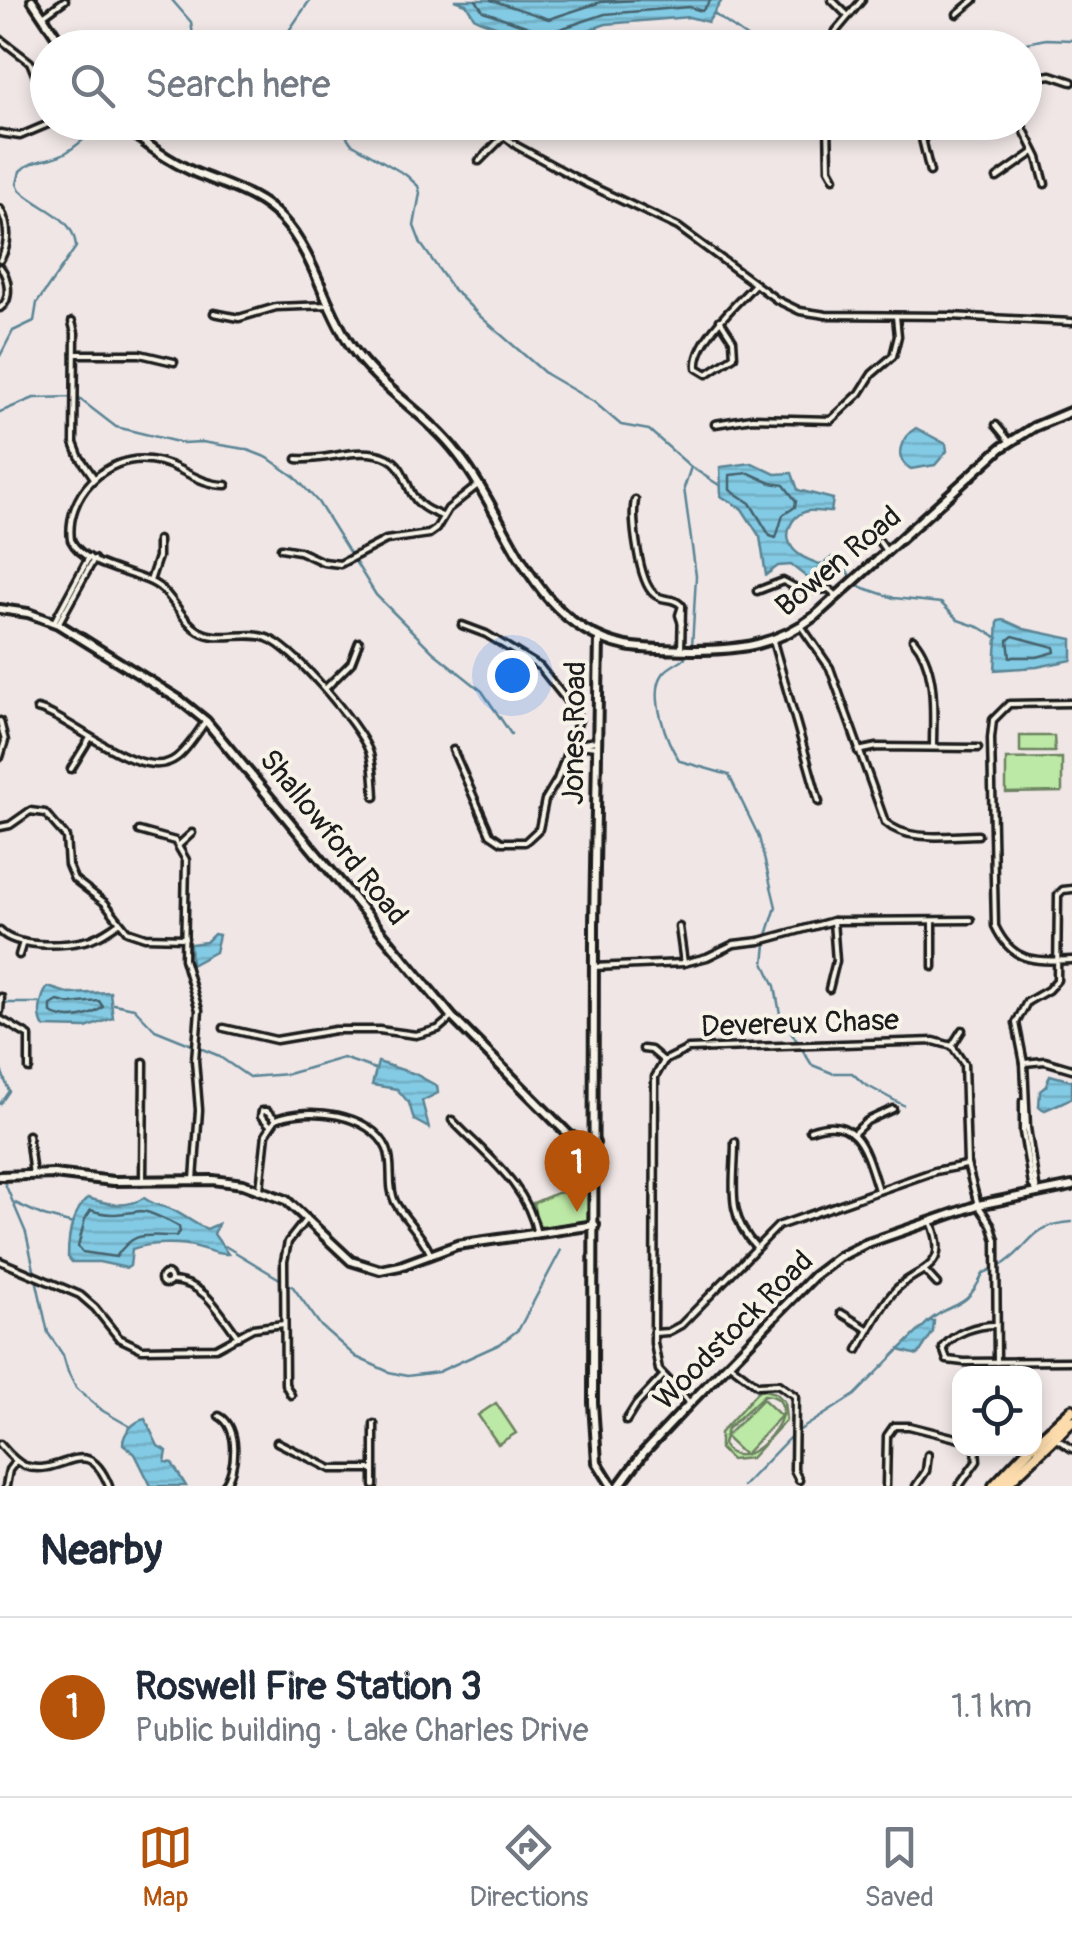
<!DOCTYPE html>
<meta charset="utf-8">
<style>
:root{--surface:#fff;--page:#f6f6f7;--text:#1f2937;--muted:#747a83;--line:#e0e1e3;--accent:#b45309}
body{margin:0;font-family:Pangolin,sans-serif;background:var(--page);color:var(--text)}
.controls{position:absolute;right:30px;bottom:30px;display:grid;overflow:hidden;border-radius:20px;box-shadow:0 5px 15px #0003}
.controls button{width:90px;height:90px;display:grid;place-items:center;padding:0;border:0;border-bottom:2px solid var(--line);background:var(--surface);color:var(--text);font:50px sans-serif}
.you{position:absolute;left:512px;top:675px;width:35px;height:35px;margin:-25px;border:8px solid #fff;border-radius:50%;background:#1a73e8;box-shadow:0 0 0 15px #1a73e833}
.badge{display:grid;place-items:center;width:65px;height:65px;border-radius:50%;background:var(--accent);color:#fff;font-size:32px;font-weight:700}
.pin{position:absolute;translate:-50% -82px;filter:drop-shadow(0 2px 5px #0008)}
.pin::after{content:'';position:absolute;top:52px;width:35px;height:30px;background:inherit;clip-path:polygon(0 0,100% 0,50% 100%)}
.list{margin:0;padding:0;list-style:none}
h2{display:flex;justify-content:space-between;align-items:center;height:130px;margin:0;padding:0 40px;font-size:42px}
h2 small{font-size:32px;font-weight:400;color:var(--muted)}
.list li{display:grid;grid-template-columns:65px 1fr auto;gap:30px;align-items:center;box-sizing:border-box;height:180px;padding:0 40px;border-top:2px solid var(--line)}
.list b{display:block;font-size:38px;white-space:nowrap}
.list p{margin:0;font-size:32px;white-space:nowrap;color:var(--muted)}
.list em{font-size:32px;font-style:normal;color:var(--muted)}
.icon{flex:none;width:55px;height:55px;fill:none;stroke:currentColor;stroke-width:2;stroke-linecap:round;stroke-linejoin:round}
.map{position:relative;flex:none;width:1072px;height:1486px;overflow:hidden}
.search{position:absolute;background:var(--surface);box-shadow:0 5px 15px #0003;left:30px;right:30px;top:30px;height:110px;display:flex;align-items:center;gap:25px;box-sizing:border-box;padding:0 35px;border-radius:55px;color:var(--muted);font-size:38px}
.sheet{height:310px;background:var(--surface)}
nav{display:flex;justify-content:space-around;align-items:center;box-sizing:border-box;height:140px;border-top:2px solid var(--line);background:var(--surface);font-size:28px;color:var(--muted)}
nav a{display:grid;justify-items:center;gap:5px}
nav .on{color:var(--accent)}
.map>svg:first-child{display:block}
</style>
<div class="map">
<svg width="1072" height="1486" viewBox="0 0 1072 1486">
<defs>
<pattern id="water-rules" width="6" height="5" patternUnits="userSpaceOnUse" patternTransform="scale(2.5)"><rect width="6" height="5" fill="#83cae4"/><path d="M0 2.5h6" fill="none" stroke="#71adc3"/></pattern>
</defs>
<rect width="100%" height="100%" fill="#f0e6e6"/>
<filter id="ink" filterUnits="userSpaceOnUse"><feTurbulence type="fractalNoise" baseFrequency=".01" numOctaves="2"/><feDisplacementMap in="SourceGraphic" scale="20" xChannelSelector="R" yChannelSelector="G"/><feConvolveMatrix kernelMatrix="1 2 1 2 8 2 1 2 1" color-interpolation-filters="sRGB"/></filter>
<g filter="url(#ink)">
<g fill="#bde9a6" stroke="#6c8261" stroke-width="2.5" fill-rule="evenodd">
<path d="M1020 736H1054L1055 752H1020Z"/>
<path d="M1062 758V792L1006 793V759Z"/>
<path d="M591 1189V1221L539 1229 533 1203 557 1193Z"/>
<path d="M760 1389 775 1393 784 1401 786 1420 751 1458 731 1460 720 1449V1433ZM764 1395C816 1397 743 1486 723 1444L727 1429Z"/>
<path d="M763 1399 781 1416 744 1455 725 1437Z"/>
<path d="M496 1403 516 1433 498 1444 478 1415Z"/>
</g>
<g fill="url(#water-rules)" stroke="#5a8494" stroke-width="2.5">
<path d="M454 0H722L708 22 689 17 606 24 556 41H537L479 20 474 17 466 4Z"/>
<path d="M916 428 946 444 947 451 935 465 911 469C892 458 901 437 916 428Z"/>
<path d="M752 463 775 474 792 473 798 490 833 499 831 512C825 512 813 510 807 511 790 516 782 536 794 550 801 558 812 561 822 565L814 579H809L791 565 778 566 766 575 760 537 742 509 721 496 720 467Z"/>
<path d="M1004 620 1024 629 1072 639V660L1037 667 995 670 998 621Z"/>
<path d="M214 934 219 935 215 952 191 965 190 944 206 942Z"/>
<path d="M48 987 70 994 110 992 113 1018 86 1028 44 1027C37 1017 40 997 48 987Z"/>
<path d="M378 1062 415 1074 437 1086 438 1093 422 1101 429 1128 414 1120 409 1103 397 1089 372 1085Z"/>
<path d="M1050 1075 1072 1081V1098L1045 1110 1039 1107 1040 1091 1046 1086Z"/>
<path d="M88 1198C108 1204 124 1209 144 1198 154 1205 158 1205 168 1208 180 1212 193 1224 207 1229L218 1224 214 1234 228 1254C217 1255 208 1250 197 1247 179 1242 150 1243 132 1249L130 1266 127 1268 99 1262H72L68 1257C68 1237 72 1212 88 1198Z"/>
<path d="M929 1321H934L933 1332 918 1355 899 1350Z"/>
<path d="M145 1419 158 1446 167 1451 165 1462 172 1463 186 1486H151L135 1454 123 1444C123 1433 134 1421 145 1419Z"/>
</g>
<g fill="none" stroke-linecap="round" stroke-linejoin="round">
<g stroke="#45626c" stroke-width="2.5">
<path d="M476 0 483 11 540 31H554L605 14 689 7 702 11 711 0"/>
<path d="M491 0 549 19 601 2 638 0"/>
<path d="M749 473 771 483 784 485 796 501 795 507 783 515 776 538 770 536 750 503 730 490V475Z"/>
<path d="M1013 636 1054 647 1055 652 1037 657H1010L1008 640Z"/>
<path d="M58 1001 70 1004 99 1001 103 1007C89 1018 68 1022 51 1013V1005Z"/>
<path d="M91 1210C109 1217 123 1213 141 1211 149 1211 171 1222 179 1227L180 1232 176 1236C145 1236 134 1230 116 1257L82 1252 78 1247 85 1219Z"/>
</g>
<g stroke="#5a8494" stroke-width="2.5">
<path d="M172 0 191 22 195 48"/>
<path d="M714 14 751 40 769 48"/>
<path d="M277 48 310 0"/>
<path d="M966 48H978"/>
<path d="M1001 48 1046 39 1072 40"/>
<path d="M337 122 351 143 406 175 418 186 420 193 414 226 421 244 452 288 481 317 546 374 594 402 621 425 649 430 691 467 719 485"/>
<path d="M0 356 13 331 34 321 37 303 76 247C74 215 39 209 20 190L17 184 20 171C33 159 50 161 65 153 78 146 92 132 104 122"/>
<path d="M0 412 34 398 77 397 116 427 182 443 202 442 245 449 268 458 295 477 318 502 376 595 433 652 482 691 511 734"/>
<path d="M691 467 684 488 696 576 692 647"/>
<path d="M822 565 832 557 840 559 850 576 861 587 894 598 941 603 958 620 981 628 998 638"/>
<path d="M689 654C681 663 669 665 663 674 649 694 666 742 680 761L729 775 759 837 776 907 767 935 764 963 775 986 780 1014 812 1065 832 1073H852L864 1084 903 1105"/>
<path d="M3 1003H41"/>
<path d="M114 1004 134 1008 155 1030 217 1055 249 1077 288 1074 343 1058 375 1069"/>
<path d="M0 1067 9 1091 0 1104"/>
<path d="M0 1172 26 1233 48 1333 63 1355 68 1372 76 1388 103 1411 131 1427"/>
<path d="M15 1203 44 1216 73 1224"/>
<path d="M225 1246 293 1287 321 1326 356 1357 389 1372 407 1376 438 1372 500 1344 519 1329 561 1250"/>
<path d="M929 1321C955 1299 964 1313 983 1274 990 1269 998 1268 1005 1263 1033 1244 1029 1225 1072 1222"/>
<path d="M743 1486 792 1435 855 1395 899 1350"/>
</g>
<defs>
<g id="minor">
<path d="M832 0 848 16"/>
<path d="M957 14 974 0"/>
<path d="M43 16 65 0"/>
<path d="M0 39 30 62 48 106"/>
<path d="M64 47 78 43 91 48"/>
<path d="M155 48H159"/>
<path d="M829 48 836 31 862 0"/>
<path d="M1024 79 1051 75 1072 82"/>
<path d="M486 122 517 146 585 183 678 227 777 300 800 311 826 315 950 316 1072 322"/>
<path d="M828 122 829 169 834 178"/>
<path d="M918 122 930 172"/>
<path d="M1020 122 1038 158 1045 184"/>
<path d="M0 133 20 136 53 122"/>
<path d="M479 161 503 137"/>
<path d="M997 178 1034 152"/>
<path d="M0 209C9 225 10 244 0 260"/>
<path d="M0 267C9 278 12 300 0 308"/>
<path d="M214 313 239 318 276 307 330 305"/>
<path d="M720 320 733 340 734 356 707 374 697 368C694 341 738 303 755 284"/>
<path d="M72 322 75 333 74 443 79 456 94 478"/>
<path d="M75 354H140L174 362"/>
<path d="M715 424 752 418 831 420 860 393 872 374 893 356 898 336 896 316"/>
<path d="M996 425 1010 442"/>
<path d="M297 459C325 461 351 449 376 454 410 460 402 490 421 505 426 510 435 513 442 516"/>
<path d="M226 485C197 485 178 463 150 460 106 454 65 496 71 540 83 565 127 571 151 582 173 592 179 619 199 631 219 643 246 630 267 638 293 647 359 725 369 751 374 765 374 782 375 797"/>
<path d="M635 500C631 519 639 582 654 594 663 602 673 596 682 606"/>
<path d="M879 541 886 551"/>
<path d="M281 548 299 551 323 562 340 564 386 540 429 534 436 529 448 509 478 485"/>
<path d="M150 581 158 557V540"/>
<path d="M757 591 783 581 802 591 829 589 837 596"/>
<path d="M682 606 679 615 682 624"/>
<path d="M54 622 89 557"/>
<path d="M58 624 94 559"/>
<path d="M801 626 830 668 885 822C908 843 949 835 978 835"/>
<path d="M913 639C938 668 933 712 933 747"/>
<path d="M773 641 819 802"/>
<path d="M681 650 682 606"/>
<path d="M325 689 351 663 359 642"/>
<path d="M1072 703 1009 704 993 720 991 738 995 926C1013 964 1035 961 1072 960"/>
<path d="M37 709C70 716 141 785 176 758 188 749 197 733 206 721"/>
<path d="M0 721 5 741 0 757"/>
<path d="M571 744 596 747"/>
<path d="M578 744 596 741"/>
<path d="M453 750 490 834 502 842H525L539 829 545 800 557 780 579 720 575 711 540 667 486 634 462 625"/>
<path d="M858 751 877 747 978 748"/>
<path d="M71 769 90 738"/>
<path d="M0 827 10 825 30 811 45 813 66 837 68 865 74 879 105 903 127 931 145 937 185 938"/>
<path d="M139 831 175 841 186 860 184 959 199 1010 195 1060 199 1110 194 1180"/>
<path d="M179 845 192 833"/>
<path d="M679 927 684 963"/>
<path d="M0 931C16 948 62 946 84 941 98 938 108 930 119 923"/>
<path d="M19 955 23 942"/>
<path d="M593 967 684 963 707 957 734 944 760 941 833 921 971 920"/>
<path d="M933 967V922"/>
<path d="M829 989 836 961 833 921"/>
<path d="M0 1011 1 997"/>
<path d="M0 1019 29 1036V1069"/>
<path d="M224 1028 276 1040 335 1030H379L416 1035 438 1029 452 1017"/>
<path d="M952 1046 962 1030"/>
<path d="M643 1049 651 1050 664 1061"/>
<path d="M1024 1063 1045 1061 1072 1069"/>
<path d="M1023 1101V1132L1032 1185 1035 1189"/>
<path d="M452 1120C486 1156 527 1184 537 1234"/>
<path d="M270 1125 261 1116 262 1111H267L276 1119"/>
<path d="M810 1130C859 1112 866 1154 878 1190"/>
<path d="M854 1133 867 1121 893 1109"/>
<path d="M28 1135 33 1175"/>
<path d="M735 1142C735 1184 725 1214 756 1247"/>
<path d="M143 1181 144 1062"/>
<path d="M260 1189 266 1134 276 1119C308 1106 371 1113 387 1149 394 1166 387 1185 395 1202 405 1220 421 1233 430 1253"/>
<path d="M1037 1192 1027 1128 1024 1063 1016 1023 1027 1002 1048 990 1057 980 1058 895 1063 890 1072 889"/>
<path d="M0 1261 80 1295 95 1308 119 1338 142 1349 216 1348 253 1328 284 1324"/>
<path d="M926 1272 937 1284"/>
<circle cx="166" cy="1279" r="5"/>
<path d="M171 1281C205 1282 219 1312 238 1337"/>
<path d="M841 1313 869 1330"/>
<path d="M996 1325C977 1325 954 1332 943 1348L947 1360 964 1362 1072 1361"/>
<path d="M654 1333 668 1332 681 1325 778 1226 935 1171 966 1165"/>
<path d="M858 1350C868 1332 878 1311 891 1295 914 1265 953 1275 931 1221"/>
<path d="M731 1365 757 1385 778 1384 795 1396 794 1470 799 1480"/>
<path d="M291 1395 285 1384 284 1261 288 1242 307 1218"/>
<path d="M689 1402 659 1370 654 1343 655 1077 664 1061 688 1049 934 1041 952 1046 964 1064 967 1164 978 1205 991 1224 996 1240 997 1362"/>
<path d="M219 1416C240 1426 237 1471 224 1486"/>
<path d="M626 1421 636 1405 663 1376"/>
<path d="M374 1424V1486"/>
<path d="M1055 1438 1072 1449"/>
<path d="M277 1442 331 1469H373"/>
<path d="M0 1444C7 1452 15 1462 25 1466 63 1478 86 1430 109 1486"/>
<path d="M6 1486 9 1470 16 1461"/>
<path d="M886 1486 887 1436 894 1426H909L960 1439"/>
<path d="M916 1486 926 1471 928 1455"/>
<path d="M959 1486 977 1461 976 1448"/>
</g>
<g id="tertiary">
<path d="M32 0 64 48"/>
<path d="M121 122C143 143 169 161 196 173 227 186 259 194 282 219 315 255 324 306 351 346 379 388 426 413 457 453 511 521 530 625 626 646 648 650 672 649 694 650 740 650 777 645 815 616L1001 448 1034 427 1072 411"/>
<path d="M0 609 28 613 58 624 180 700 206 721 452 1017 569 1135 580 1141 595 1143"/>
<path d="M599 638 594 925 593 1403 597 1462 612 1486"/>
<path d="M0 1176 54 1174 113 1181 213 1180 243 1184 286 1200 351 1261 380 1270 400 1266 457 1245 595 1225"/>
<path d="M619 1486 644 1452 690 1403 814 1276 839 1257 865 1244 978 1205 1072 1186"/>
</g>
<g id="primary">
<path d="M1034 1445 1072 1410"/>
<path d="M994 1486 1030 1448"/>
<path d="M1004 1486 1072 1421"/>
</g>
</defs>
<use href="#minor" stroke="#1c1c1c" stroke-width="11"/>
<use href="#tertiary" stroke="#1c1c1c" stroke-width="14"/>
<use href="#primary" stroke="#1c1c1c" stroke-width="16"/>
<use href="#minor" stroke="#f7f3e8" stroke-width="4"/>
<use href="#tertiary" stroke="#f7f3e8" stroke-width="6"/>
<use href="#primary" stroke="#fcdcac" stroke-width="9"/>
</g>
</g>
<g text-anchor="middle" stroke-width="8" stroke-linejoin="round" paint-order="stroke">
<g font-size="30" fill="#1c1c1c" stroke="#f7f3e8">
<text transform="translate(838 561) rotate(-40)" y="10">Bowen Road</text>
<text transform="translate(574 733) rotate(-89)" y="10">Jones Road</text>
<text transform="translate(334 837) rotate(51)" y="10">Shallowford Road</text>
<text transform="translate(800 1023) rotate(-2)" y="10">Devereux Chase</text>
<text transform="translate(733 1330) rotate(-45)" y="10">Woodstock Road</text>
</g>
</g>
</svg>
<div class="controls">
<button><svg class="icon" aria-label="locate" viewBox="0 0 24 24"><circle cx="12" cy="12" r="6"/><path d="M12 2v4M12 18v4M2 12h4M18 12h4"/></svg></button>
</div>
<div class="you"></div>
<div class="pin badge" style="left:577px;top:1212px">1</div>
<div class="search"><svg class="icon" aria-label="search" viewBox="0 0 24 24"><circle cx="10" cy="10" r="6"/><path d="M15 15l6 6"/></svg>Search here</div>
</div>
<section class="sheet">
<h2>Nearby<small></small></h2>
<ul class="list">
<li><span class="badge">1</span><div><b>Roswell Fire Station 3</b><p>Public building · Lake Charles Drive</p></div><em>1.1 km</em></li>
</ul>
</section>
<nav>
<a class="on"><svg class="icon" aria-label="map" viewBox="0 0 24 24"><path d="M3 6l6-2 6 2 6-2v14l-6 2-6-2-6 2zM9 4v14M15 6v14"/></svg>Map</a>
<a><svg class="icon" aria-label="directions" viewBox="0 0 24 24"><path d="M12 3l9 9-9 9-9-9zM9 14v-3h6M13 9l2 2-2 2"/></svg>Directions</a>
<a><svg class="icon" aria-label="saved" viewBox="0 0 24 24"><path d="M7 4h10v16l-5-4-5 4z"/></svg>Saved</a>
</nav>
